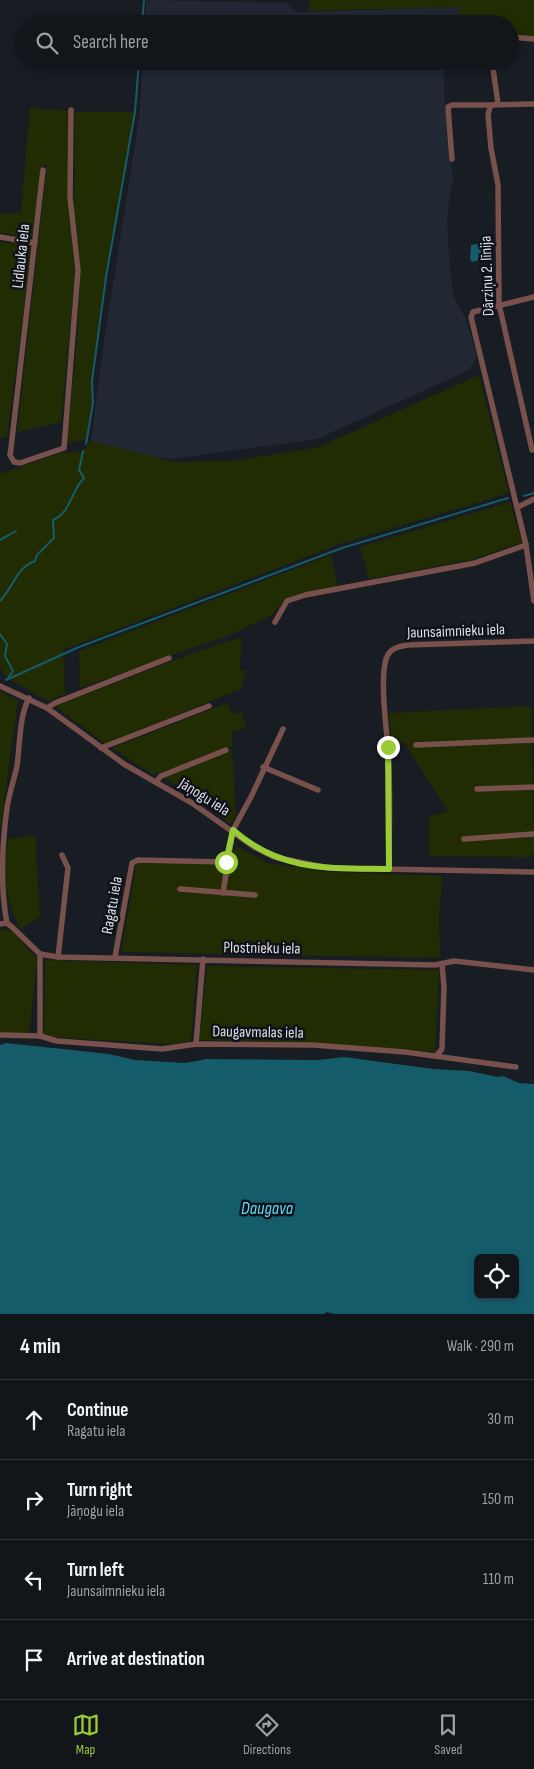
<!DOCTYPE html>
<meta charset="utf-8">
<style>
:root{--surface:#12151a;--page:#1f2227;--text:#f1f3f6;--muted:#9c9fa2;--line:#313439;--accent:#98cb36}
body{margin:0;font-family:"Sofia Sans Condensed",sans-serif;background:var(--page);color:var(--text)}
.controls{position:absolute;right:15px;bottom:15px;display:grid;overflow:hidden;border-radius:8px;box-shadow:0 2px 8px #0003}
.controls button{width:45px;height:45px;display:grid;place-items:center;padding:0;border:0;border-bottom:1px solid var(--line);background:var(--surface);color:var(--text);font:25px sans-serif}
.stop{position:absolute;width:15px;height:15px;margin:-11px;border:4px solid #98cb36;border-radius:50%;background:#fff}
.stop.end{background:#98cb36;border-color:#fff;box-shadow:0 1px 5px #0008}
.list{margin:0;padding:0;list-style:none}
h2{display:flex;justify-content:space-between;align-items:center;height:65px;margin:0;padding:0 20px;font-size:21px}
h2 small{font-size:16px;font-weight:400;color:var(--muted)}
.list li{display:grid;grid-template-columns:32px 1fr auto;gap:15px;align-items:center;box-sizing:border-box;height:80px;padding:0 20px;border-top:1px solid var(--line)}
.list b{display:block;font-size:19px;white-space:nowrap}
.list p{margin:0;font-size:16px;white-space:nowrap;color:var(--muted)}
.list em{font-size:16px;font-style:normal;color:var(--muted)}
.icon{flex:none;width:28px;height:28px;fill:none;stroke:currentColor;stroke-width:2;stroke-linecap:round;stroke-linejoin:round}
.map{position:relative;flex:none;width:534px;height:1314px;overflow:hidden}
.search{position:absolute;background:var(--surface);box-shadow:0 2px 8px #0003;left:15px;right:15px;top:15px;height:55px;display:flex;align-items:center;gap:12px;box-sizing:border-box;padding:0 18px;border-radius:28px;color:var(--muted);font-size:19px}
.sheet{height:385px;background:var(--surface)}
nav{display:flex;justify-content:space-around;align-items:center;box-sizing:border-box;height:70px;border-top:1px solid var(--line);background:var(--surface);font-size:14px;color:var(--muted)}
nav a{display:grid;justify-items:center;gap:2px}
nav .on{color:var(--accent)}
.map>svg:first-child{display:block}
</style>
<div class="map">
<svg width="534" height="1314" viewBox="0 0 534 1314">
<rect width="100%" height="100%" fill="#181c23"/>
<g fill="#212733">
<path d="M146 0 286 3 296 12 459 7 460 24H145Z"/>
<path d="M143 61H443L445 106 453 177 447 218 449 257 453 296 466 319 477 356 469 370 317 439 173 459 127 454 91 441 103 348 139 119Z"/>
</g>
<g fill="#222c02">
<path d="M309 0H534V39L510 40V24H460L459 7 309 11Z"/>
<path d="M30 108 69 111 67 192 75 275 61 422 17 432 47 165H42L32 237 0 233V214L21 213Z"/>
<path d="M75 112H135L106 277 92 381 93 403 87 439 66 444 77 342 80 261 74 214Z"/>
<path d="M0 242 32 245 7 437 0 438Z"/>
<path d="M479 375 509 493 340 544 63 650 65 694 48 701 7 678 0 668V474L57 454 83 451 91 441 175 462 232 461 319 447Z"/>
<path d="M510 502 522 542 474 559 369 579 360 547Z"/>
<path d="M331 555 338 587 307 592 285 599 271 616 227 636 80 688 79 651Z"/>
<path d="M242 637 240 670 246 671 241 689 105 744 55 706 193 653Z"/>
<path d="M0 692 18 701 0 830Z"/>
<path d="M227 703 233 714 242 712 246 727 232 732 233 746 154 775 112 748Z"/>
<path d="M531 706 534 853 529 857 429 856V816L448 812 404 742H392L389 713Z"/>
<path d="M232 749 236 818 229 823 197 798 162 777Z"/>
<path d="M35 835 40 917 21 929C4 899 1 873 8 839Z"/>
<path d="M235 847H239L268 863 330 872 442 876 439 916 440 958 121 952 136 866 140 860 231 866Z"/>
<path d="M0 929 12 931 37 958 29 1036 0 1035Z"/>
<path d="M45 960 197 965 191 1041 175 1044 44 1037Z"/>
<path d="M207 966 439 970 435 1052 326 1043 199 1040Z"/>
</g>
<g fill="#155c6b" fill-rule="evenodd">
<path d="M489 242 488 258 472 262 470 259 471 245Z"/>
<path d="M6 1043 109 1054 135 1060 185 1063 207 1059 318 1060 344 1057 433 1069 469 1071 498 1077 503 1076 519 1083 534 1084V1314H334L327 1312 324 1314H0V1045ZM478 1258H515V1295H478Z"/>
</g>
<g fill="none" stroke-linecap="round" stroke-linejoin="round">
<g stroke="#155c6b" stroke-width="2">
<path d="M142 24 144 0"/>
<path d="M86 444 93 403 92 381 106 277 135 112 139 61"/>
<path d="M524 496 534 493"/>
<path d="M0 540 16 531"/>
<path d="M0 601C12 589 17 567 35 561L37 555 54 538 53 520C71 512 71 491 84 478L79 470 83 451"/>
<path d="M0 634 7 644 5 656 13 671 8 678"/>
<path d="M6 680 79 647 342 548 508 498"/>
</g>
<g stroke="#78514d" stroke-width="5.5">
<path d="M510 37 534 39"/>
<path d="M492 61 498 104"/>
<path d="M452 159 448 107 452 105H491"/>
<path d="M43 170 11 448 10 455 14 462 20 463 64 448 78 270 70 197 71 110"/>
<path d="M0 237 35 243"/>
<path d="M534 297 473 312 471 317 526 545 534 601"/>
<path d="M532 450 499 304 498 185 491 148 488 114 491 105 534 104"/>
<path d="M518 507 534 499"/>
<path d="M275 622 287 601 305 595 475 563 526 545"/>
<path d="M0 686 47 708 124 764 192 803 254 847 274 857 329 868 534 872"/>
<path d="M47 708 55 703 169 658"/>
<path d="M416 745 534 740"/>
<path d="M101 748 209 706"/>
<path d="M263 767 318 790"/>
<path d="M156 782 161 776 226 750"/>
<path d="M477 789 534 787"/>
<path d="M464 839 534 834"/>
<path d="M389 869C389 829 391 787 388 747 386 725 380 680 386 659 389 649 397 647 407 645L534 641"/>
<path d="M180 889 255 895"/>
<path d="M223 893 233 830 251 797 283 729"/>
<path d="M7 923C0 886 2 845 7 808 9 794 14 780 17 766 20 745 19 717 29 698"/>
<path d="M0 924 7 923 12 927 40 954 58 957 435 965 454 961 534 970"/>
<path d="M40 954V1036"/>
<path d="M58 957 68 868 62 855"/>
<path d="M115 957 132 863 138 860 226 862"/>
<path d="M0 1035 40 1036 57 1041 162 1049 196 1044 313 1045 405 1052 516 1067"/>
<path d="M196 1044 203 959"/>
<path d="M436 1056 442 1049 444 987 442 964"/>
</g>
</g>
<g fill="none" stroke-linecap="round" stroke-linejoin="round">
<path stroke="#98cb36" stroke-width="6" d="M226 862 233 830C281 872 330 868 389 869L388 747"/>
</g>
<g text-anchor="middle" stroke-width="5" stroke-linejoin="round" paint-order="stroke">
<g font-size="16" fill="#dadde2" stroke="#0f1219">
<text transform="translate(20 256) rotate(-84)" y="6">Lidlauka iela</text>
<text transform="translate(486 276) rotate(-92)" y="6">Dārziņu 2. līnija</text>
<text transform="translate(456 630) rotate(-2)" y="6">Jaunsaimnieku iela</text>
<text transform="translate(205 796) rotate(32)" y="6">Jāņogu iela</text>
<text transform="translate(111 905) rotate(-80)" y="6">Ragatu iela</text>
<text transform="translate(262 947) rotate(1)" y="6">Plostnieku iela</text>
<text transform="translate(258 1031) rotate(1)" y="6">Daugavmalas iela</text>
</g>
<g font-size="18" font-style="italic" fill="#5ddcf9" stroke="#0f1219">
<text x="267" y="1214">Daugava</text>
</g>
</g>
</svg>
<div class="controls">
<button><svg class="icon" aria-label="locate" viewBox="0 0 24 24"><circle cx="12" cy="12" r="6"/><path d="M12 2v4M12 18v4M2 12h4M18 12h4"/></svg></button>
</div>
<div class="stop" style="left:226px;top:862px"></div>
<div class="stop end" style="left:388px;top:747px"></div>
<div class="search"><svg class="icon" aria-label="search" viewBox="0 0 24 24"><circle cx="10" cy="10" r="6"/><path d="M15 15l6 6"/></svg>Search here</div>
</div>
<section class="sheet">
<h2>4 min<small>Walk · 290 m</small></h2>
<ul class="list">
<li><svg class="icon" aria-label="ahead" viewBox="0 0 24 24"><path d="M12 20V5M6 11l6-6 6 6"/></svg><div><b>Continue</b><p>Ragatu iela</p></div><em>30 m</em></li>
<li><svg class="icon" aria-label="right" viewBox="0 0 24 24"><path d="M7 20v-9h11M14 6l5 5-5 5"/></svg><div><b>Turn right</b><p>Jāņogu iela</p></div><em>150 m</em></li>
<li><svg class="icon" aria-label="left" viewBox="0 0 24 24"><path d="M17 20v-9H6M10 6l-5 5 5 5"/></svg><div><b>Turn left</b><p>Jaunsaimnieku iela</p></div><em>110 m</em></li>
<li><svg class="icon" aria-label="arrive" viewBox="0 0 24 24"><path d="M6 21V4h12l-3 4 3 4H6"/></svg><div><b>Arrive at destination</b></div></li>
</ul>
</section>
<nav>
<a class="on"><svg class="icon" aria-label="map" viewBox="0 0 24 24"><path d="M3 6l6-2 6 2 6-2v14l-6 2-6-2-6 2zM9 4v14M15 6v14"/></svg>Map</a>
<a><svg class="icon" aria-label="directions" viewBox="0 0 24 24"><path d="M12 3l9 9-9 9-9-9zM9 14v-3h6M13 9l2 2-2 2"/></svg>Directions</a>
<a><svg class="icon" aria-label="saved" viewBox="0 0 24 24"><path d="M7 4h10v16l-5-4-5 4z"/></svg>Saved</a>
</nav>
